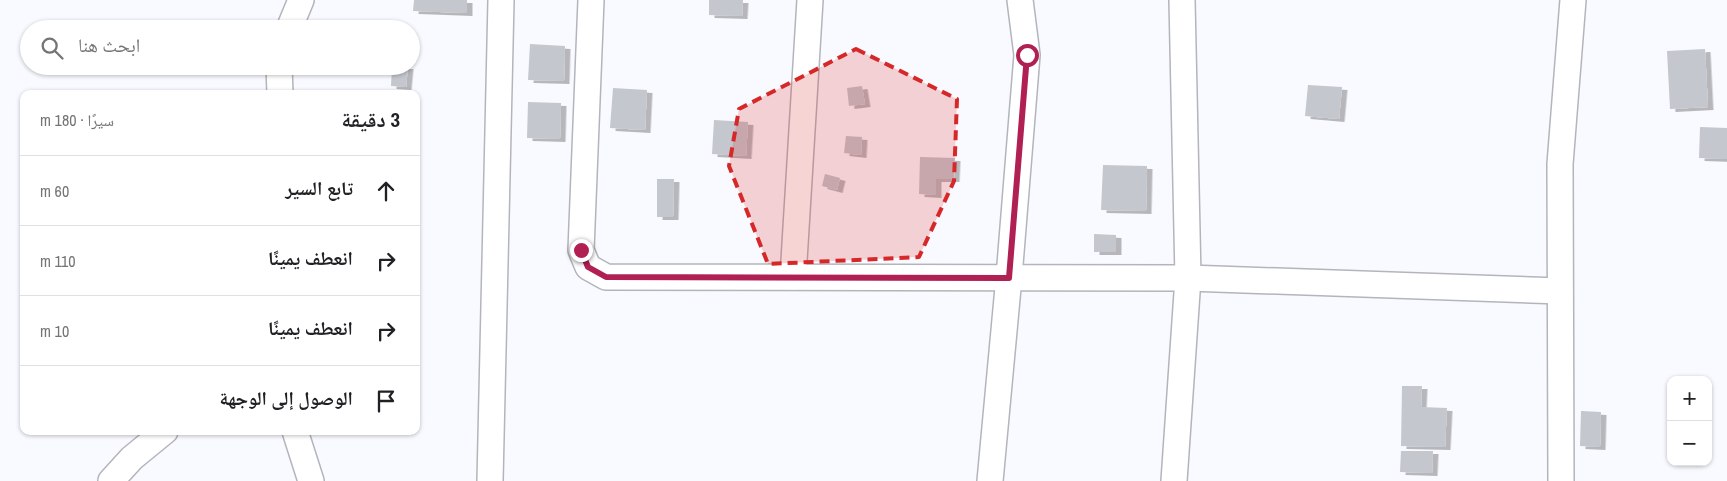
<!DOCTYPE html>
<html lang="ar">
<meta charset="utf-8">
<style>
:root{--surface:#fff;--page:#f2f2f2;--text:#202124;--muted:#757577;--line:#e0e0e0}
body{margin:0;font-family:"Archivo Narrow","Noto Naskh Arabic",sans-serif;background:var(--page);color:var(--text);direction:rtl}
.controls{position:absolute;right:15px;bottom:15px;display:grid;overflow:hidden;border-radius:10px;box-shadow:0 1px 4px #0004}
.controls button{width:45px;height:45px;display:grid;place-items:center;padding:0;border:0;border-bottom:1px solid var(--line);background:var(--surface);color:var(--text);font:25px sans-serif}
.stop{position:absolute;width:15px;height:15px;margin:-11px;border:4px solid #b02053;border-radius:50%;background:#fff}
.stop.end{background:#b02053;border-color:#fff;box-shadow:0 1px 5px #0008}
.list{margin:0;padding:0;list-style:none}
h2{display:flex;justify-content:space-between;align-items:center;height:65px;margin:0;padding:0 20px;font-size:21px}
h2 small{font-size:16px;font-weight:400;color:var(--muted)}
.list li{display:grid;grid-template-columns:32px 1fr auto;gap:15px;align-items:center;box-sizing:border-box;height:70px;padding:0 20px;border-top:1px solid var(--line)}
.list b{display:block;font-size:19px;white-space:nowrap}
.list em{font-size:16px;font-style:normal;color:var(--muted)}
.icon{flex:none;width:28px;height:28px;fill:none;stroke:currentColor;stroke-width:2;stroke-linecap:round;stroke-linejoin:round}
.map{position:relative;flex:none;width:1727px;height:481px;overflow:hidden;direction:ltr}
.search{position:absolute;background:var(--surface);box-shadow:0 1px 4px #0004;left:20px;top:20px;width:400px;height:55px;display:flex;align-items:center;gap:12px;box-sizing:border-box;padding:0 18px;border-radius:28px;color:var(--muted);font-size:19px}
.panel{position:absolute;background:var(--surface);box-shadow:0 1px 4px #0004;left:20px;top:90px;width:400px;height:345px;border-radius:10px;direction:rtl}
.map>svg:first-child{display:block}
</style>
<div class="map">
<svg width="1727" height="481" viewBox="0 0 1727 481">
<defs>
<filter id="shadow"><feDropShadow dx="5.5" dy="3" stdDeviation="0" flood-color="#0004"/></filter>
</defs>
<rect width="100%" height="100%" fill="#f9faff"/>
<g fill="#c4c7ce" filter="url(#shadow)">
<path d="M414 0H467V13L413 11Z"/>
<path d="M709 0H743L742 16 709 15Z"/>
<path d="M530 44 565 46 564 81 528 80Z"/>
<path d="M1705 49 1708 107 1670 109 1667 51Z"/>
<path d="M392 66H408L406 87 391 86Z"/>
<path d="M1308 85 1342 87 1339 119 1305 116Z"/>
<path d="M862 86 865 104 849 106 847 88Z"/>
<path d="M613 88 647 90 645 130 610 128Z"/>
<path d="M528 102 561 103 560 139 527 138Z"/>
<path d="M714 120 748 122 746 156 712 154Z"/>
<path d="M1700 127 1727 128V159L1699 158Z"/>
<path d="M846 136 862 137 861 155 844 153Z"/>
<path d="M920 157 955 158 954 179H936V195L919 194Z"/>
<path d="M1103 165 1147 166 1146 211 1101 210Z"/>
<path d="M825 174 840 178 837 190 822 186Z"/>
<path d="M657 179H674L673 217H657Z"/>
<path d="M1094 234 1116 235V252H1094Z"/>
<path d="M1402 386H1422L1421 407 1447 408 1445 447 1401 446Z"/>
<path d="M1581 411 1601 412 1600 447 1580 446Z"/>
<path d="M1401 451H1433L1432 473 1400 472Z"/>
</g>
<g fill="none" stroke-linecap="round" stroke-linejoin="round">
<defs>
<g id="minor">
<path d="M591 0 581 250 588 267 606 277 1188 278 1560 291"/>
<path d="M289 29 301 0"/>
<path d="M279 66 280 94"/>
<path d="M793 277 810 0"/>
<path d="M295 431 311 481"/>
<path d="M111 481 132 458 165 431"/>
<path d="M490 481 501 0"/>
<path d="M990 481 1009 277 1027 55 1020 0"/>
<path d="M1174 481 1188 278 1182 0"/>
<path d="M1561 481 1560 164 1573 0"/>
</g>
</defs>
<use href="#minor" stroke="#b3b5bd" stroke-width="28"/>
<use href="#minor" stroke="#fff" stroke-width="25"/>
</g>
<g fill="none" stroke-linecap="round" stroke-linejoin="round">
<path stroke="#b02053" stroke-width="6" d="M581 250 588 267 606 277 1009 278 1027 55"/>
</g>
<path fill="#d62828" fill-opacity="0.2" stroke="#d62828" stroke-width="4" stroke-dasharray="10 6" stroke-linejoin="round" d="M856 49 957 99 954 181 919 257 768 264 729 166 739 109Z"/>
</svg>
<div class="controls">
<button>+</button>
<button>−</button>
</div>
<div class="stop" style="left:1027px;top:55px"></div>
<div class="stop end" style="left:581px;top:250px"></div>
<div class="search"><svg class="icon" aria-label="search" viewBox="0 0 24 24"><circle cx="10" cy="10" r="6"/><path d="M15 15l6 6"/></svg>ابحث هنا</div>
<section class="panel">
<h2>3 دقيقة<small>سيرًا · 180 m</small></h2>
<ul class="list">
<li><svg class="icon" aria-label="ahead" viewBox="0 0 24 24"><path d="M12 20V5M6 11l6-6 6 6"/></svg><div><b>تابع السير</b></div><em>60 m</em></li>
<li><svg class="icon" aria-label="right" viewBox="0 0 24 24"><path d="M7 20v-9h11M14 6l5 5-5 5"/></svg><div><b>انعطف يمينًا</b></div><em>110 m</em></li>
<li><svg class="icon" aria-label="right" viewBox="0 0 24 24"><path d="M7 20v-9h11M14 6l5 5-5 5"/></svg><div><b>انعطف يمينًا</b></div><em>10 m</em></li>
<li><svg class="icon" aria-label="arrive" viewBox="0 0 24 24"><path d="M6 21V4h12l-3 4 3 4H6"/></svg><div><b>الوصول إلى الوجهة</b></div></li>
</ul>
</section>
</div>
